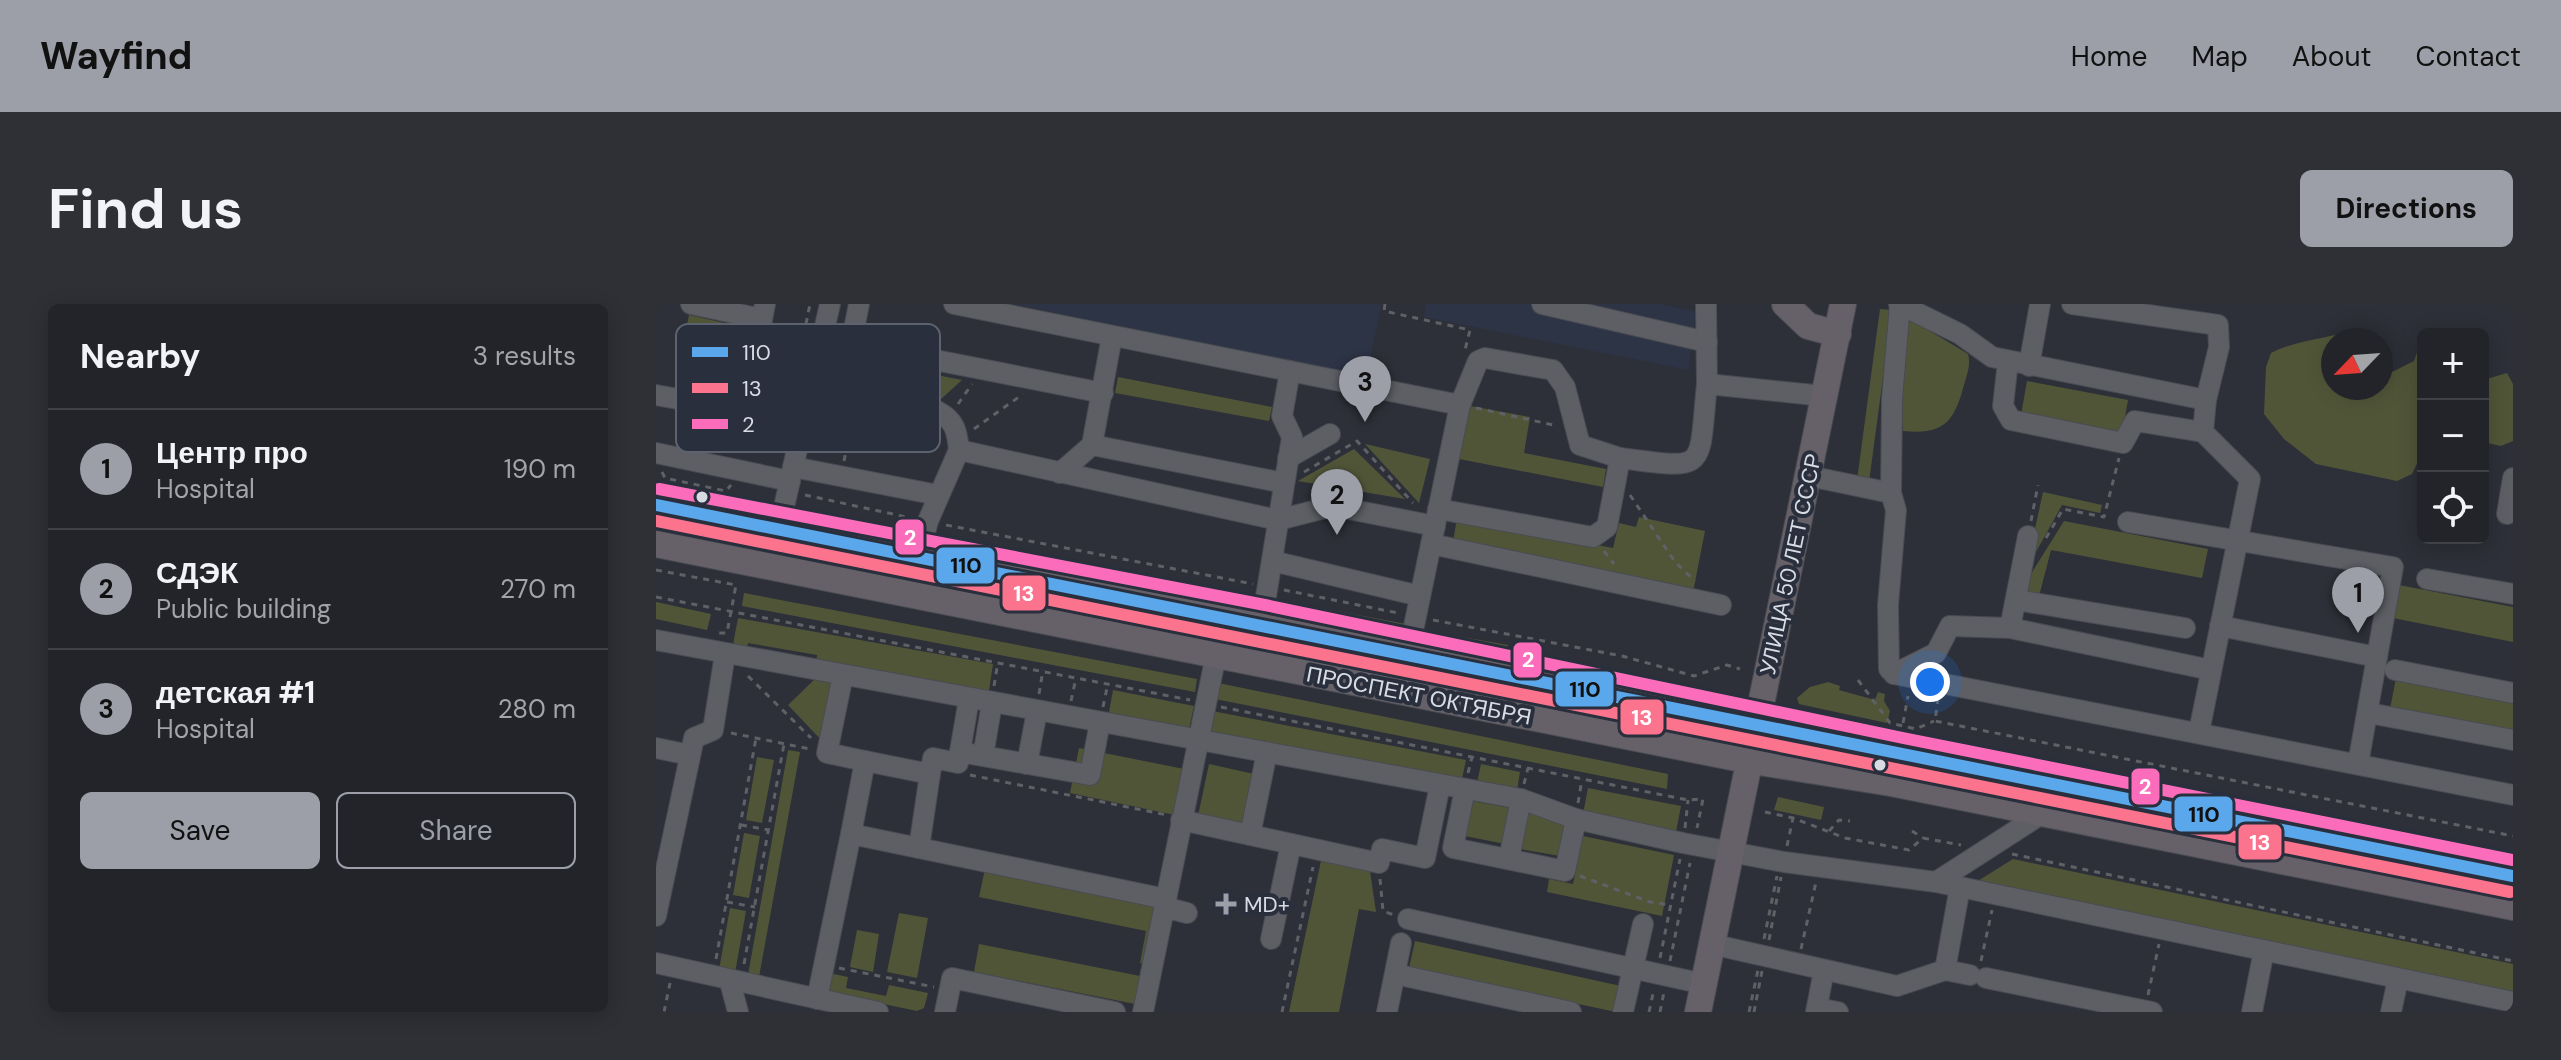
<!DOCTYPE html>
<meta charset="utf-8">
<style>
:root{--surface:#22242a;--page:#2e3036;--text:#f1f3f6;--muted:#a2a4a8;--line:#3f4147;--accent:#9c9fa8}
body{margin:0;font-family:"DM Sans",sans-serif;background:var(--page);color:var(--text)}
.controls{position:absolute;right:24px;top:24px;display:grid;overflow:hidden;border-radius:12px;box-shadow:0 4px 20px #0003}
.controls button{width:72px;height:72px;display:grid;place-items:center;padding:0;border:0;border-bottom:2px solid var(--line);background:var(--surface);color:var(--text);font:40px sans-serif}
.compass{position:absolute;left:1665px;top:24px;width:72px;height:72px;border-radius:50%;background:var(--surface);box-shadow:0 4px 20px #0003;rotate:245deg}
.you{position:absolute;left:1274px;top:378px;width:28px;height:28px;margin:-20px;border:6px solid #fff;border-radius:50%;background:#1a73e8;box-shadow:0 0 0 12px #1a73e833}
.badge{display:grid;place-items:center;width:52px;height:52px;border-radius:50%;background:var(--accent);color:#111;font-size:26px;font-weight:700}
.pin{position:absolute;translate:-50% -66px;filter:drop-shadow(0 2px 4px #0008)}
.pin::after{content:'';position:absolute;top:42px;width:28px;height:24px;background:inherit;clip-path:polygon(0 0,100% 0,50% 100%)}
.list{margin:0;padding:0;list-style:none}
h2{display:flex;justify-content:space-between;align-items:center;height:104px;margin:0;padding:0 32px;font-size:34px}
h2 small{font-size:26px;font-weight:400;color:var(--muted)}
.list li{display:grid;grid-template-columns:52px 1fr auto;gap:24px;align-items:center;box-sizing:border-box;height:120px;padding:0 32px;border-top:2px solid var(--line)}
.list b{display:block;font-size:30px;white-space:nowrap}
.list p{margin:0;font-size:26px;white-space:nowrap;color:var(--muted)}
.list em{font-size:26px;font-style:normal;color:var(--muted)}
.actions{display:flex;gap:16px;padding:24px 32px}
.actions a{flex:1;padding:18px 0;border:2px solid var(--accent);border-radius:12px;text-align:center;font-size:28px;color:var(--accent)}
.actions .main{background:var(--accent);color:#111}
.icon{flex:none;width:44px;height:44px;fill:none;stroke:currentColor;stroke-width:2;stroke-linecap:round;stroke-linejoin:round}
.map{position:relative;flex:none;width:1857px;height:708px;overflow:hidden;border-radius:12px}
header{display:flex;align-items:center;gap:48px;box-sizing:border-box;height:112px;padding:0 40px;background:var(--accent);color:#111}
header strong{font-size:38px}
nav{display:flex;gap:44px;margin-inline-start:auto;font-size:28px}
.intro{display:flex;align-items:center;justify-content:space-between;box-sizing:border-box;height:192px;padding:0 48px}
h1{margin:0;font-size:56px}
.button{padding:20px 36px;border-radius:12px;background:var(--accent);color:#111;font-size:28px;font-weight:700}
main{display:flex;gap:48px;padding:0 48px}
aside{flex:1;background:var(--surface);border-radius:12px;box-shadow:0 4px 20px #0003}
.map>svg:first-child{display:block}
</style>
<header>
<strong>Wayfind</strong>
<nav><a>Home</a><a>Map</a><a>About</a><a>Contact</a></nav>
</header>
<div class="intro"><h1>Find us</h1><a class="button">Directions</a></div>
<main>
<aside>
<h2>Nearby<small>3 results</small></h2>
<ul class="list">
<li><span class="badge">1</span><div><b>Центр про</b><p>Hospital</p></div><em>190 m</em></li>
<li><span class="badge">2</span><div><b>СДЭК</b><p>Public building</p></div><em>270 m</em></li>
<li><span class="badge">3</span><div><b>детская #1</b><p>Hospital</p></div><em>280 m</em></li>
</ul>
<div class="actions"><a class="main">Save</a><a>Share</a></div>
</aside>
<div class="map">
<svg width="1857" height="708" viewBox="0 0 1857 708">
<rect width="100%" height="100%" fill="#2d3038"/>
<g fill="#2d3446">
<path d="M358 0H726L710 73Z"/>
<path d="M770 0H1004L1040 8 1032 66 768 13Z"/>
</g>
<g fill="#515538">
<path d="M1224 5 1236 6 1213 178 1201 176Z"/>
<path d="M33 11 95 25 83 82 21 69Z"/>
<path d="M1249 12 1312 50C1315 61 1311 70 1308 81 1298 118 1288 131 1247 127L1242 72Z"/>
<path d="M1701 25 1713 36H1677V84H1725V66L1730 71 1758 57 1767 31V147L1756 170 1741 177 1660 160 1628 135 1608 110 1610 63 1615 49C1643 35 1672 35 1701 25Z"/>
<path d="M205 56 306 76 284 96 209 83Z"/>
<path d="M1851 69 1857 80V137L1845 142 1827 138V76Z"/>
<path d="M462 73 616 103 613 117 459 89Z"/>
<path d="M1371 77 1472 96 1466 130 1365 111Z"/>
<path d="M809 101 874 113 868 149 950 165 947 183 798 154Z"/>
<path d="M709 140 774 155 763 199Z"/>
<path d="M698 145 749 195 642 177Z"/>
<path d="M1387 188 1446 201 1444 209 1406 201 1370 266Z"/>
<path d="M983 213 1049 227 1037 288 797 238 801 214 957 244 963 219 980 223Z"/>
<path d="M1408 217 1552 245 1546 274 1395 246 1382 296 1367 292 1370 278Z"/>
<path d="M1743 281 1857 303V338L1737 314Z"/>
<path d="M88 289 541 375 539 388 86 302Z"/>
<path d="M618 295 750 320 747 328 741 329 620 306Z"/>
<path d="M0 298 55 310 51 326 0 315Z"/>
<path d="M82 314 337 360 332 393 160 362 161 351 92 339 90 348 76 346Z"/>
<path d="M772 327 852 341 850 351 773 336Z"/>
<path d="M160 374 182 379 169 440 132 401Z"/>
<path d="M1740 374 1857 398V430L1734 405Z"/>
<path d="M1172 378 1184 382 1183 386 1219 396 1222 388 1229 390 1228 397 1234 407 1231 419 1143 400 1141 394 1154 383Z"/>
<path d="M562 379 1012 470 1011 485 559 395Z"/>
<path d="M457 386 538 402 532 430 452 414Z"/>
<path d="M556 407 810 456 805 479 552 431Z"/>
<path d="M423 444 528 465 519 511 414 489Z"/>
<path d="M132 446 144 448 103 673 92 671Z"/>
<path d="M101 453 118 456 106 519 90 516Z"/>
<path d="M553 460 598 470 586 522 542 512Z"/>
<path d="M825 460 864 468 861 486 821 479Z"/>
<path d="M932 484 1025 502 1020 528 927 510Z"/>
<path d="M1122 493 1168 503 1165 516 1118 506Z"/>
<path d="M815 497 855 504 849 540 809 532Z"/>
<path d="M871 509 911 517 904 552 864 545Z"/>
<path d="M88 529 104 532 93 594 77 591Z"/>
<path d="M927 532 1018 551 1006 612 891 588 893 575 917 580Z"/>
<path d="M1357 555 1857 660V691L1317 580Z"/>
<path d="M665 557 714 567 720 608 703 605 683 708H633Z"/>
<path d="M329 565 504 600 492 660 484 659 490 627 323 593Z"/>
<path d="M74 604 90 607 79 669 63 666Z"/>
<path d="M243 609 272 614 261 674 231 668Z"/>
<path d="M201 626 223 630 217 668 194 663Z"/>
<path d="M759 637 965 682 960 708 753 664Z"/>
<path d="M323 640 484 672 479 700 318 668Z"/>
<path d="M173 669 192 673 190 684 230 692 233 681 272 689 268 704 261 707 175 689 171 687Z"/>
</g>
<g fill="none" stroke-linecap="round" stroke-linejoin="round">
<defs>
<g id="minor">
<path d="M35 0 106 15"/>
<path d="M298 0 804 101"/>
<path d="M886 0 1051 38"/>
<path d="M1050 0 1051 80"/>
<path d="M1243 0 1304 30 1336 53 1550 96 1547 128 1594 175 1543 428"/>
<path d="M1244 0 1236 95 1235 189 1240 206 1232 301 1233 365 1238 370 1857 491"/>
<path d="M1416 0 1562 21 1563 43 1550 96"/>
<path d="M198 25 203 0"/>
<path d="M167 34 447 89"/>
<path d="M1352 57 1347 102 1355 116 1467 139 1479 117 1547 128"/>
<path d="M1373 62 1384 0"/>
<path d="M155 84 281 107C299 116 301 127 303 146L622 216 677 202 779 222"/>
<path d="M0 91 147 117"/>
<path d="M89 107 109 0"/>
<path d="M436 141 628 179"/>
<path d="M0 149 134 177"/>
<path d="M632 154 674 130"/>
<path d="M137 163 282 191"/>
<path d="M404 169 436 141 456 32"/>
<path d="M1153 172 1235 189"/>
<path d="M782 205 937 233 951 223 964 154C1054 166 1042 167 1051 80L1168 92"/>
<path d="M1851 210 1857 174"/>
<path d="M1472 218 1737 263 1702 460"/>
<path d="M123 225 174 0"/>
<path d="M1372 232 1354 324 1555 366"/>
<path d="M775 240 1065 301"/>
<path d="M263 251 272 217 303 146"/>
<path d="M616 257 764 292"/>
<path d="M1771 275 1857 290"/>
<path d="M1360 296 1529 324"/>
<path d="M606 317 636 133 626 112 634 67"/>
<path d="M1564 322 1721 353"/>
<path d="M0 336 865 495 920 515 1027 539 1128 558 1280 578 1857 698"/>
<path d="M753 346 804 101 822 57 829 54 897 66 909 83 924 141 964 154"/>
<path d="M1739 366 1857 389"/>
<path d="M1238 370 1280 349 1294 322 1354 324"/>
<path d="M187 371 171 449 209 457 195 530"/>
<path d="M1718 410 1857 436"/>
<path d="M0 444 34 451"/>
<path d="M304 448 434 471 444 418"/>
<path d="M327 452 336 399"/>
<path d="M209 457 274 470 277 454 302 459 313 395"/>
<path d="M371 460 381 407"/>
<path d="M809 485 797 544 909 567 920 515"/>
<path d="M525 516 723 559 726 545 769 554 784 481"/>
<path d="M594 531 611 448"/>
<path d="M263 544 274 470"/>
<path d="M853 555 865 495"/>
<path d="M1280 578 1387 509"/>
<path d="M508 603 531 609"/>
<path d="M0 612 38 434 57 426 69 350"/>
<path d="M752 615 1048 680"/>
<path d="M615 635 635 540"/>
<path d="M1055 640 1241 682 1289 666 1304 583"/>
<path d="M0 659 222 708"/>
<path d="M1289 666 1314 671"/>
<path d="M739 670 915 708"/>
<path d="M1330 674 1496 708"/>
<path d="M74 678 82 708"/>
<path d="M161 695 195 530 510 595"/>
<path d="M1161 704 1182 708"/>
<path d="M289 708 296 674 459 708"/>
<path d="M487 708 560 351"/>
<path d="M731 708 745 639"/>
<path d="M967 708 987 620"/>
<path d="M1160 708 1168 666"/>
<path d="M1596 708 1608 646"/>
<path d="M1735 708 1742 675"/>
</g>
<g id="major">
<path d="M1129 0 1152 22 1182 30"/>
<path d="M0 201 606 317 1244 450 1857 572"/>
<path d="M0 240 1091 456 1235 479 1857 603"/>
<path d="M1042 708 1187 0"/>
</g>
</defs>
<use href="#minor" stroke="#494b52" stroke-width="22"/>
<use href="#major" stroke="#494b52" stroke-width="28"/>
<g stroke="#5f6166" stroke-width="3" stroke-dasharray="6 6" stroke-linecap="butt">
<path d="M729 0 728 7 814 26 809 46"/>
<path d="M150 20 154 0"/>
<path d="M197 58 199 74"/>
<path d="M302 100 316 80"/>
<path d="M820 104 902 122"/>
<path d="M318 125 367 90"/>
<path d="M188 157 198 109"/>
<path d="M6 168 9 174 70 187 75 181"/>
<path d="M648 168 701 137 757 199"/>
<path d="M149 191 255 214"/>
<path d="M974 191 1019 258 1039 277"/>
<path d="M1375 217 1382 181"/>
<path d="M290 221 597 280"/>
<path d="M1390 234 1407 205 1448 213 1463 154"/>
<path d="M948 247 958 260"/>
<path d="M0 266 80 281 71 329H60"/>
<path d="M628 286 742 309"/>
<path d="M0 293 534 396"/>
<path d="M777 316 966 352 1038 372 1071 361 1084 365"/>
<path d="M92 372 155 434"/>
<path d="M1202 376 1234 419 1260 425 1278 417"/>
<path d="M338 382 342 358"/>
<path d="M383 390 387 366"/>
<path d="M1282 394 1279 417 1857 532"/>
<path d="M415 397 420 374"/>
<path d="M447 403 452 379"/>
<path d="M565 403 1032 496 1047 495 1041 524"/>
<path d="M1247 419 1252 392"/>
<path d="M75 429 154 445"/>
<path d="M812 469 816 453"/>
<path d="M314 471 511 511"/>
<path d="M868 480 872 464"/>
<path d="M922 499 926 475"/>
<path d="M1109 508 1137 514 1189 534 1253 546 1267 534 1305 541"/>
<path d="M85 521 113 526"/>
<path d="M1029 524 1032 496"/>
<path d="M1173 527 1183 516 1194 517"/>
<path d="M1256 527 1267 534"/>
<path d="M1131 542 1137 514"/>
<path d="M1356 550 1857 657"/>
<path d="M924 572 994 598 1015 601"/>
<path d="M724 575 727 607 738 611"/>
<path d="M71 598 99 603"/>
<path d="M1108 635 1121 572"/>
<path d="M1113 636 1125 573"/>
<path d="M1145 645 1160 578"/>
<path d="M1004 654 1024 555"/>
<path d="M60 655 100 434"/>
<path d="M1014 657 1034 559"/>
<path d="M1325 657 1336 606"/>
<path d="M88 660 128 440"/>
<path d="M183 664 278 683"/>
<path d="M1492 691 1503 640"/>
<path d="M8 708 14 679"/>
<path d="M626 708 657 563"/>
<path d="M993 708 998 685"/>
<path d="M1004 708 1008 688"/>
<path d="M1093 708 1102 666"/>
<path d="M1098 708 1106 667"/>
</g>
<use href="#minor" stroke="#5d5f65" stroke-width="20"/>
<use href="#major" stroke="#666168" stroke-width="26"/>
<defs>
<path id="bus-1" d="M0 201C620 320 1238 449 1857 572"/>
<path id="bus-2" d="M0 217C619 336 1236 465 1854 588"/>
<path id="bus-3" d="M3 185 609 301 1247 434 1857 556"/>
</defs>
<use href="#bus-1" stroke="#292f3c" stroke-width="18"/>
<use href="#bus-2" stroke="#292f3c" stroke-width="18"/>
<use href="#bus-3" stroke="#292f3c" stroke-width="18"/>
<use href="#bus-1" stroke="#5aa8eb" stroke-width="12"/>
<use href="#bus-2" stroke="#fc738d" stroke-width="12"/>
<use href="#bus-3" stroke="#fb6dba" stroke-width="12"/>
</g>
<g fill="#d7dbe4" stroke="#292f3c" stroke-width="3">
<circle cx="46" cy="193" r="7"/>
<circle cx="1224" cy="461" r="7"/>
</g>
<path fill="#9c9fa8" stroke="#292f3c" stroke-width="3" d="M566 588h8v8h8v8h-8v8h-8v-8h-8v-8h8z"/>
<g text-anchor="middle" stroke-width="8" stroke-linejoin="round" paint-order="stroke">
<g font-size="22" fill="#d7dbe4" stroke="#292f3c">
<text transform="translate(1134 260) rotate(-78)" y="8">УЛИЦА 50 ЛЕТ СССР</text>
<text transform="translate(763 391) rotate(11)" y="8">ПРОСПЕКТ ОКТЯБРЯ</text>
</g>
<g font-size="22" fill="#d7dbe4" stroke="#292f3c" text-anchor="start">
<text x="588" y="608">MD+</text>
</g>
</g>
<rect x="20" y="20" width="264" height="128" rx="12" fill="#292f3c" stroke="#5d636e" stroke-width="2"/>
<rect x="36" y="43" width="36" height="10" fill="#5aa8eb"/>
<rect x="36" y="79" width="36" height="10" fill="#fc738d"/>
<rect x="36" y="115" width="36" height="10" fill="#fb6dba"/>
<g font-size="22" fill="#d7dbe4">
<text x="86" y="56">110</text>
<text x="86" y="92">13</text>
<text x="86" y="128">2</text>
</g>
<g stroke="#292f3c" stroke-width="3">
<rect x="238" y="214" width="31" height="38" rx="8" fill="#fb6dba"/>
<rect x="279" y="242" width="61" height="39" rx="8" fill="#5aa8eb"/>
<rect x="345" y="270" width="46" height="38" rx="8" fill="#fc738d"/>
<rect x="856" y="337" width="31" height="38" rx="8" fill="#fb6dba"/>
<rect x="898" y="366" width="61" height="38" rx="8" fill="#5aa8eb"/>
<rect x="963" y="394" width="46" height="38" rx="8" fill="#fc738d"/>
<rect x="1474" y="463" width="31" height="39" rx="8" fill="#fb6dba"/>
<rect x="1517" y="491" width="61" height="38" rx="8" fill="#5aa8eb"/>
<rect x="1581" y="519" width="46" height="38" rx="8" fill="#fc738d"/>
</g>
<g font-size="22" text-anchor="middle" font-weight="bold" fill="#fff">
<text x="254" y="241">2</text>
<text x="368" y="297">13</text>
<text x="872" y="363">2</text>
<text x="986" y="421">13</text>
<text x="1489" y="490">2</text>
<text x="1604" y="546">13</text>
</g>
<g font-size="22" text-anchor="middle" font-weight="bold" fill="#111">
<text x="310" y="269">110</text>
<text x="929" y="393">110</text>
<text x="1548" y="518">110</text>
</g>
</svg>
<div class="controls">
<button>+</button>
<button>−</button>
<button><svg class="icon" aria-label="locate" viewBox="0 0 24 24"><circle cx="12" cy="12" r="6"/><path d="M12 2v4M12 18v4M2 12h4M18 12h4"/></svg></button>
</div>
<svg class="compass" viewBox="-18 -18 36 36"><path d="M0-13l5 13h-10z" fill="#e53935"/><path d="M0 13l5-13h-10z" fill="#a2a4a8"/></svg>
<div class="you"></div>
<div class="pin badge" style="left:1702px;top:329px">1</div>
<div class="pin badge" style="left:681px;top:231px">2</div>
<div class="pin badge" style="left:709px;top:118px">3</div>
</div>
</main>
